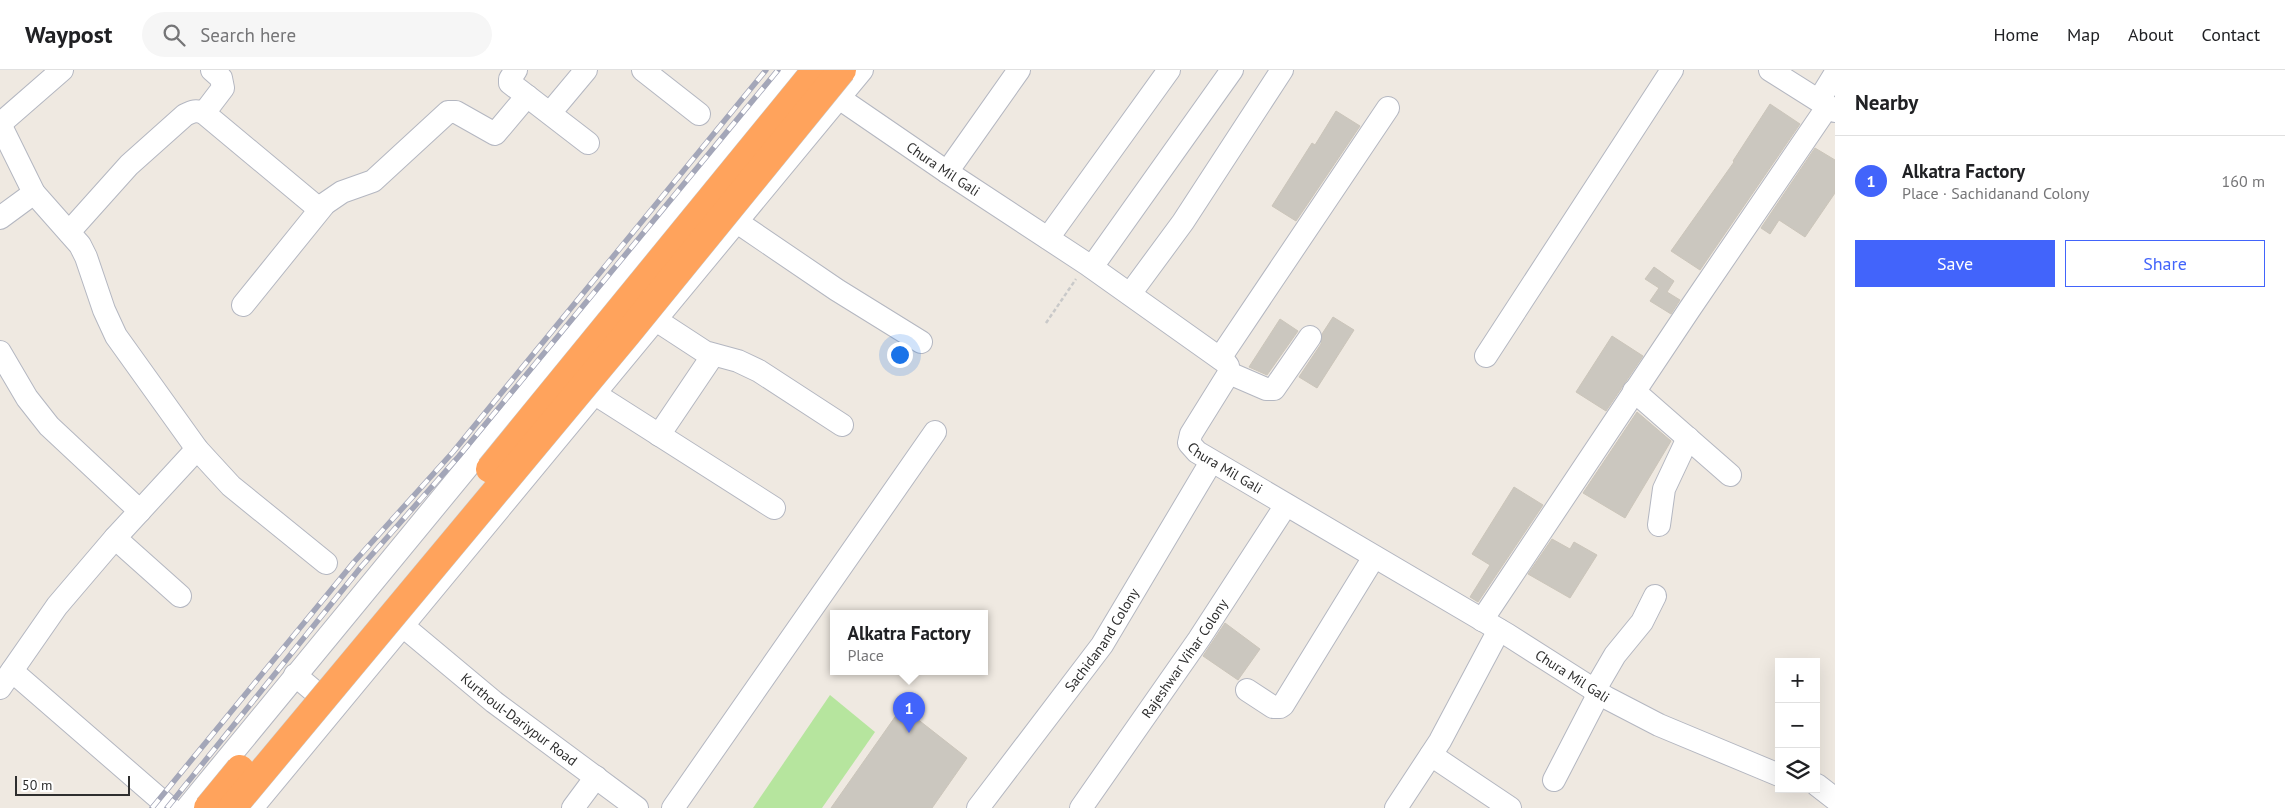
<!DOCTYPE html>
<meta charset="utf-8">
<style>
:root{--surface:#fff;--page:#f6f6f6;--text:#202124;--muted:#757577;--line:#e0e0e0;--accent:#4264fb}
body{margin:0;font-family:"PT Sans",sans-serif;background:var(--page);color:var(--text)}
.controls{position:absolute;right:15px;bottom:15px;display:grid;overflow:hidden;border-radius:0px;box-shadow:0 5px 20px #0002}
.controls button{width:45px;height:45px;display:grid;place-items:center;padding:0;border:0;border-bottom:1px solid var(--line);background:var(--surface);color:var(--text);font:25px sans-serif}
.scale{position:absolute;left:15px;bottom:12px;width:115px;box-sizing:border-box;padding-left:5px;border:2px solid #2e2e2e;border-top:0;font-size:14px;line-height:18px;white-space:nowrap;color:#2e2e2e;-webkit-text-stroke:4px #fff;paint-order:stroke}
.you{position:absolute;left:899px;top:284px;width:18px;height:18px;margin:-12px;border:4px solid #fff;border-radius:50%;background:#1a73e8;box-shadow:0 0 0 8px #1a73e833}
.badge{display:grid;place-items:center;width:32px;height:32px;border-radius:50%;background:var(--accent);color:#fff;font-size:16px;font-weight:700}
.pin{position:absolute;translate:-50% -41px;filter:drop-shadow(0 1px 2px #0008)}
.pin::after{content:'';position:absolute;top:26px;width:18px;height:15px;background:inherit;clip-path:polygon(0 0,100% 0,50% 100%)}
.popup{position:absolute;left:830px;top:540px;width:158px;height:65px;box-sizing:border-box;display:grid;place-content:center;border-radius:0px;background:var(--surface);filter:drop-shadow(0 1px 4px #0005);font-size:16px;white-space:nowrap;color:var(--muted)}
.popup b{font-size:19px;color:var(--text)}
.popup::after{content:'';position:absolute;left:50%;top:100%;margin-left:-10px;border:10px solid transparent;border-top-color:var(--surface)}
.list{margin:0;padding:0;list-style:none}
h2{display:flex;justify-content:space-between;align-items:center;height:65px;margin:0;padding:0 20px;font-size:21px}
h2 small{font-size:16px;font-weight:400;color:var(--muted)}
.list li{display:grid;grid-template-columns:32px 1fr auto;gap:15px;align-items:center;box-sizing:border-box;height:90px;padding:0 20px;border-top:1px solid var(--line)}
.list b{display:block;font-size:19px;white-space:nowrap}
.list p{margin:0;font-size:16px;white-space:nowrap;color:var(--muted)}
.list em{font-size:16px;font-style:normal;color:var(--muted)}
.actions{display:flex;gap:10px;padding:15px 20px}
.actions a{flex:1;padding:11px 0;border:1px solid var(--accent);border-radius:0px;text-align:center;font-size:18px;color:var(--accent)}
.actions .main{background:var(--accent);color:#fff}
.icon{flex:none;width:28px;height:28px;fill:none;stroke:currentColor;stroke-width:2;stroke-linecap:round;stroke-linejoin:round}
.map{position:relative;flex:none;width:1835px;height:738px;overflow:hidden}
header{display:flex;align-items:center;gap:30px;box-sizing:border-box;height:70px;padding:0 25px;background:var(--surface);border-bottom:1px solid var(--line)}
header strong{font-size:24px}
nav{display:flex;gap:28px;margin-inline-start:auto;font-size:18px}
.search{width:350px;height:45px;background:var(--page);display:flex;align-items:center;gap:12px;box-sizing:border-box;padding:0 18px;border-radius:28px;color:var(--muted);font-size:19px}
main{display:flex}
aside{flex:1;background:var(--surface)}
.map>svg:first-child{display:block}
</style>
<header>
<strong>Waypost</strong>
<div class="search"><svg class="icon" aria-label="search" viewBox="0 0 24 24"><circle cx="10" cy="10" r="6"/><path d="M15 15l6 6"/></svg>Search here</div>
<nav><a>Home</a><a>Map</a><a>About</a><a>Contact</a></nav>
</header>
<main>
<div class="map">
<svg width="1835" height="738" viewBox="0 0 1835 738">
<rect width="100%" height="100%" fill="#efe9e1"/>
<path fill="#b6e59e" d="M830 625 875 662 822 738H753Z"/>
<g fill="#cbc7bf" stroke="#cbc5ba">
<path d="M1770 34 1800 54 1700 200 1671 181 1734 92 1733 91Z"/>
<path d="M1336 41 1360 56 1296 151 1272 136 1312 73 1315 75Z"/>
<path d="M1815 78 1835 90V123L1805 167 1779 150 1770 164 1761 158Z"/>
<path d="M1654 197 1674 211 1667 222 1680 230 1671 244 1650 231 1659 218 1645 209Z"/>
<path d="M1333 247 1354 260 1317 318 1299 307 1321 274 1322 264Z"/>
<path d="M1280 249 1298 261 1267 305 1249 297Z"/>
<path d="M1612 266 1643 286 1606 341 1576 322Z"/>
<path d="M1637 342 1671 371 1625 448 1583 423Z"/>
<path d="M1514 417 1543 435 1478 532 1470 527 1490 495 1472 484Z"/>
<path d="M1552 469 1570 479 1574 472 1597 485 1570 528 1528 504Z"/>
<path d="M1225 553 1260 579 1238 610 1203 586Z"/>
<path d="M902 637 967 688 932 738H831Z"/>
</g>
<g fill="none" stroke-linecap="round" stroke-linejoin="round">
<defs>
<g id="minor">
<path d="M516 0 510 9V13L588 73"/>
<path d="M643 0 699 44"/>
<path d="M1770 0 1835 41"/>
<path id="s1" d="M839 28 947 102 1087 194 1225 292 1228 296 1229 303 1191 364 1189 373 1197 382 1508 565 1607 628 1659 655 1779 705"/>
<path d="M1819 30 1835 4"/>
<path d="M204 43 223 18 221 8 212 0"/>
<path d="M550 43 586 0"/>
<path d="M0 54 34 123 80 175 86 187 104 240 116 266 197 379 231 416 326 493"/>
<path d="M0 54 62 0"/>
<path d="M947 102 1019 0"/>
<path d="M0 148 34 123"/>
<path d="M737 152 837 220 921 272"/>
<path d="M69 162 129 95 185 45C193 41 196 40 204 43L312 133 320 137 342 122 373 111 448 42H456L495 64 527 26"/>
<path d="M1048 168 1169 0"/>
<path d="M1092 197 1232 0"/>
<path d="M1130 224 1183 152 1282 0"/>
<path d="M243 235 323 136"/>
<path d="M656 250 705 282 738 291 759 301 842 355"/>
<path d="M0 282 27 328 49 356 140 441"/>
<path d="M1486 286 1672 0"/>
<path d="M1220 288 1388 38"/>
<path d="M1229 303 1266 319H1274L1310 267"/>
<path d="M1634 321 1730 405"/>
<path d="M595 324 774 438"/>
<path d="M659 365 713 285"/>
<path d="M1659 455 1664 419 1688 368"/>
<path d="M115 468 180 526"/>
<path d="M1482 550 1689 240 1828 36"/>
<path id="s2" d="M403 556 494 632 637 738"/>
<path d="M12 601 170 738"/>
<path d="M295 605 334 638"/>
<path d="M0 618 57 536 115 468 197 379"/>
<path d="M1247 620 1273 637H1280L1283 635 1374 487"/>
<path d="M1594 621 1615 585 1642 552 1655 526"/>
<path d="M1431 685 1510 738"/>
<path d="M1554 710 1599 623"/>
<path d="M1817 715 1835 729"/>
<path d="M187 738 794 0"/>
<path d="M252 738 862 0"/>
<path d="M573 738 596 707"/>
<path d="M673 738 935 362"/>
<path id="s3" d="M978 738 1102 575 1211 392"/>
<path id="s4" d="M1081 738 1199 569 1286 435"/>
<path d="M1396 738 1440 671 1499 560"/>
</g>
</defs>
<use href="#minor" stroke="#b4b7c1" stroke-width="24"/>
<path stroke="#c9c9c9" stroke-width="2.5" stroke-dasharray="4 2.5" stroke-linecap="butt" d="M1046 253 1076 209"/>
<use href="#minor" stroke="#fff" stroke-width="22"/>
<defs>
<g id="rail">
<path d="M152 738 354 492 453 382 766 0"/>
<path d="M167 738 361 497 459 386 778 0"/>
</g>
</defs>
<use href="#rail" stroke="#a3a6b8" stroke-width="5.5"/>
<use href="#rail" stroke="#fff" stroke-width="4" stroke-dasharray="11" stroke-linecap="butt"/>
<defs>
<g id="highway-bridge">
<path d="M490 399 816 0"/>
<path d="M208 738 240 699"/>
<path d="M232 738 627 264 842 0"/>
</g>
</defs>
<use href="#highway-bridge" stroke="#c9c9c9" stroke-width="29" stroke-linecap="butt"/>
<use href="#highway-bridge" stroke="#ffa35c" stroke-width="28"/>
</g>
<g text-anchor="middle" stroke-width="4" stroke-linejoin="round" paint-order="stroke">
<g font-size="14" fill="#2e2e2e" stroke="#fff">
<text dy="5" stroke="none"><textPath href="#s1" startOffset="126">Chura Mil Gali</textPath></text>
<text dy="5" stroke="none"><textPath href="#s1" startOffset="605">Chura Mil Gali</textPath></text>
<text dy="5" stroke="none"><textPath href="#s3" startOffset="209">Sachidanand Colony</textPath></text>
<text dy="5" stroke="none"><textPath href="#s4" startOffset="182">Rajeshwar Vihar Colony</textPath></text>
<text dy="5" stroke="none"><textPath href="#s1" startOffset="1010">Chura Mil Gali</textPath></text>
<text dy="5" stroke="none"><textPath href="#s2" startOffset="149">Kurthoul-Dariypur Road</textPath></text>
</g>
</g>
</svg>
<div class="controls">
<button>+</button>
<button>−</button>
<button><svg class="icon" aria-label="layers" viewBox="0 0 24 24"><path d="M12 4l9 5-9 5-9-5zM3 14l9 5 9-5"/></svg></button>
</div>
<div class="scale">50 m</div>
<div class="you"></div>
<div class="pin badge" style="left:909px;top:663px">1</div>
<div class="popup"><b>Alkatra Factory</b>Place</div>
</div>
<aside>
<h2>Nearby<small></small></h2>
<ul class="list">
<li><span class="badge">1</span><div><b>Alkatra Factory</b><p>Place · Sachidanand Colony</p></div><em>160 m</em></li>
</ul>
<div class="actions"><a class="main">Save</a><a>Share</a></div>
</aside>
</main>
